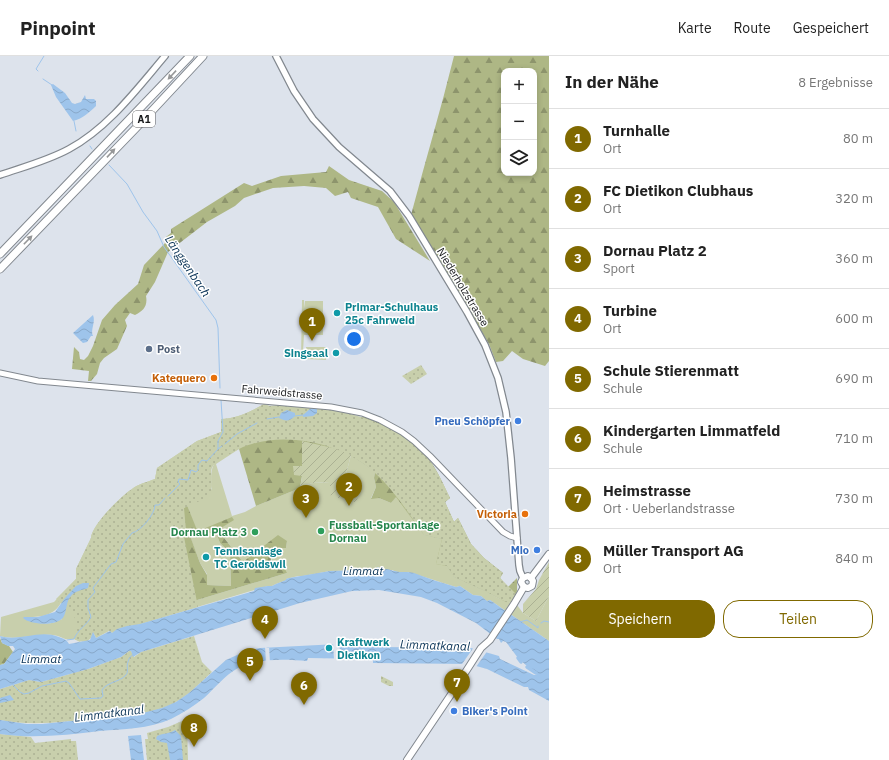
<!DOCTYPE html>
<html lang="de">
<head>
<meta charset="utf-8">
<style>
	body { margin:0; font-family:"IBM Plex Sans",sans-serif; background:#f2f2f2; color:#222 }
	.controls { position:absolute; right:12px; top:12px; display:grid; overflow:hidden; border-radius:8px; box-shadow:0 2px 6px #0003 }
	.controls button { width:36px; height:36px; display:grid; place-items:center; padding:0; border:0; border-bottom:1px solid #e0e0e0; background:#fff; color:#222; font:20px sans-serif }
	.you { position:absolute; left:354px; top:283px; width:14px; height:14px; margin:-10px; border:3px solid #fff; border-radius:50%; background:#1a73e8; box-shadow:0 0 0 6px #1a73e833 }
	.badge { display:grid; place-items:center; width:26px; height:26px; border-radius:50%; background:#806900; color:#fff; font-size:13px; font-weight:700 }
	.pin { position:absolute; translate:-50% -33px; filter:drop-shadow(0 1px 2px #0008) }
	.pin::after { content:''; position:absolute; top:21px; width:14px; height:12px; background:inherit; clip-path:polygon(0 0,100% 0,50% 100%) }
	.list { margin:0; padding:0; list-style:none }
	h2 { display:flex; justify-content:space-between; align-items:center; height:52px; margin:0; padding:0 16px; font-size:17px }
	h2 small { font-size:13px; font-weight:400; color:#767676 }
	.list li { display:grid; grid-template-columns:26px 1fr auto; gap:12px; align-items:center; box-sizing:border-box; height:60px; padding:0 16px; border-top:1px solid #e0e0e0 }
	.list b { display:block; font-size:15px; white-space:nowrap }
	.list p { margin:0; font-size:13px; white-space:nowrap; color:#767676 }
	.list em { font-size:13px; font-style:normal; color:#767676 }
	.actions { display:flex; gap:8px; padding:12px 16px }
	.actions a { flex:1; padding:9px 0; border:1px solid #806900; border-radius:16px; text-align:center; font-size:14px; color:#806900 }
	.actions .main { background:#806900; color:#fff }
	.icon { flex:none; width:22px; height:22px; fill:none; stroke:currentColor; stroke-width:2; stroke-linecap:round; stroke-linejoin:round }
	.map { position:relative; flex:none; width:549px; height:704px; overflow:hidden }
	header { display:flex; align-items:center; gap:24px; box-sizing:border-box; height:56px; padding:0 20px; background:#fff; border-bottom:1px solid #e0e0e0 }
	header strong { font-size:19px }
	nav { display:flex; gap:22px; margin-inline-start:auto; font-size:14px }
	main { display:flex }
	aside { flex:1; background:#fff }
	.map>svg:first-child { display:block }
	.grass { fill:#c8cfac; fill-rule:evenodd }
	.forest { fill:url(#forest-firs); fill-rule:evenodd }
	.park { fill:url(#park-dots) }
	.garden { fill:url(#garden-furrows) }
	.water { fill:url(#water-waves) }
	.pier { fill:#dde3ec }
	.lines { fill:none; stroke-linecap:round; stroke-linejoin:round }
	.stream { stroke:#9ec4eb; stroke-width:1 }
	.canal { stroke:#9ec4eb; stroke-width:3.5 }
	.tertiary-casing { stroke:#82888f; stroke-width:7 }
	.secondary-casing { stroke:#82888f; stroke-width:8 }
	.primary-casing { stroke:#82888f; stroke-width:8 }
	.motorway-casing { stroke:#82888f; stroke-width:9 }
	.tertiary { stroke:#fff; stroke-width:5 }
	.secondary { stroke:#fff; stroke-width:5.5 }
	.primary { stroke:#fff; stroke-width:6 }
	.motorway { stroke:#fff; stroke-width:7 }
	.oneway { fill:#969798 }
	.culture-dot { fill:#0f9aa8; stroke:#fff; stroke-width:1.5 }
	.service-dot { fill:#5c6f8a; stroke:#fff; stroke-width:1.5 }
	.food-dot { fill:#e8710a; stroke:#fff; stroke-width:1.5 }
	.shop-dot { fill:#3f7fe0; stroke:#fff; stroke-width:1.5 }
	.leisure-dot { fill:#2e9e5b; stroke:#fff; stroke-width:1.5 }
	.labels { text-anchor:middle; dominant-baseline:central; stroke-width:3; stroke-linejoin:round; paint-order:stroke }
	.shield { fill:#fff; stroke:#5c5d5f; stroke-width:1 }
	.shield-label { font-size:10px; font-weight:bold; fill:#16181a }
	.street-label { font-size:11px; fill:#16181a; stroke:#fff }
	.culture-label { font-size:11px; font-weight:bold; fill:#0d838f; stroke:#fff; text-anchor:start }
	.service-label { font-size:11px; font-weight:bold; fill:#4e5e75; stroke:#fff; text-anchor:start }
	.food-label { font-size:11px; font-weight:bold; fill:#c56008; stroke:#fff; text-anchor:end }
	.shop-label { font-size:11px; font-weight:bold; fill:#366cbe; stroke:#fff; text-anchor:end }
	.leisure-label { font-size:11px; font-weight:bold; fill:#27864d; stroke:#fff; text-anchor:start }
	.water-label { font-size:12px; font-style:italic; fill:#063054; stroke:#fff }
</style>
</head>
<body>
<header>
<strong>Pinpoint</strong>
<nav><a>Karte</a><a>Route</a><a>Gespeichert</a></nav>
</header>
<main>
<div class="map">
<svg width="549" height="704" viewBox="0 0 549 704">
	<defs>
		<pattern id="forest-firs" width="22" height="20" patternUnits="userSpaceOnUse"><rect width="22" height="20" fill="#aeb785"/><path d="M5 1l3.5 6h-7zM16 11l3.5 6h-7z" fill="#8d946c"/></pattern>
		<pattern id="park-dots" width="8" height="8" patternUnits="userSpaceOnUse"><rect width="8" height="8" fill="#c8cfac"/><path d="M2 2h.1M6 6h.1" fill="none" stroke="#abb193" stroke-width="1.8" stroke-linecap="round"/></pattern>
		<pattern id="garden-furrows" width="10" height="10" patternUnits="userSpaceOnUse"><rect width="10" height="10" fill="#c8cfac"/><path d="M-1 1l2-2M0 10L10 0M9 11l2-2" fill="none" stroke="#abb193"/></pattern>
		<pattern id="water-waves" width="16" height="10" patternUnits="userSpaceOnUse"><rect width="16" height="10" fill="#9ec4eb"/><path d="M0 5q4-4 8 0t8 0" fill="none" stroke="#87a8c9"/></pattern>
	</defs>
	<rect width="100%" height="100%" fill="#dde3ec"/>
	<g class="grass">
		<path d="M 302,244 L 304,244 L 304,252 L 305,245 L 323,245 L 323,279 L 304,279 L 303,295 L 305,295 L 305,303 L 301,303 Z"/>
		<path d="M 306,291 L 326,291 L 326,304 L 306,303 Z"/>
		<path d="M 264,348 L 270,350 L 282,349 L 239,393 L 216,408 L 232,460 L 245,456 L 256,450 L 312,427 L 330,426 L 338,442 L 351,442 L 357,446 L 346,418 L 351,399 L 375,416 L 374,422 L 376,431 L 371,442 L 379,442 L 391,447 L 396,440 L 424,479 L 442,483 L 447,510 L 454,521 L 485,535 L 500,543 L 512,547 L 517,549 L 523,557 L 536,565 L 549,540 L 549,585 L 490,544 L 487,545 L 481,540 L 473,539 L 460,530 L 456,531 C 443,527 431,523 418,519 C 415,519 414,517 412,517 C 407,515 402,517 396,516 C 391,515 396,514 391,514 C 383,513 383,516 376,512 L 373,514 L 330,515 L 303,520 L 298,520 L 286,523 L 287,524 L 276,528 L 272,530 L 268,530 L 140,568 L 111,570 L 287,517 C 274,512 271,509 271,495 L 275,492 L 286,492 L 287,485 L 243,506 L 221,478 L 221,472 L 231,461 L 216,477 L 220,487 L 230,497 L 231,530 L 207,529 L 207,518 L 200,507 L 189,478 L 186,474 L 196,474 L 187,449 L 212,433 C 211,424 210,416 214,408 L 80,586 L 74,583 C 64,585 62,580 53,579 C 36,577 16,585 0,580 L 1,561 L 54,546 L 76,523 L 76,513 L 91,482 C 91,470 121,440 132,433 C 138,428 147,426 155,423 L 157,412 L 197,385 L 221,376 L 221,363 C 237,362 250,356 264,348 ZM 62,545 L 62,563 C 48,571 37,567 24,561 C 40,561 54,561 62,545 Z"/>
	</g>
	<g class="forest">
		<path d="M 454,0 L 549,0 L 549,305 L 545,310 L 523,303 L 512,295 L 503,305 L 496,306 L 489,288 L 460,238 L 411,159 C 425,106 441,53 454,0 ZM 504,15 L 534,15 L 534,117 L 504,117 Z"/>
		<path d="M 329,110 L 349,124 L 382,135 L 394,146 L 430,205 L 396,183 L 378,151 L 351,142 L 348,136 L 335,140 L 326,132 L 304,130 L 273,132 L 244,142 L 235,150 L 207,166 L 168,196 L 155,226 L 146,240 C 148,250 143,255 135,259 L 130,257 L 125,264 L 127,270 L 117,293 L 104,302 L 100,307 L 97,318 L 91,325 L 88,325 L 89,315 L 72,313 L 74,291 L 79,296 L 80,303 L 84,304 L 88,300 L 93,290 L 102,264 L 115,249 L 138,228 L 144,209 L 166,186 L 166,181 L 171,177 L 171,173 L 244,127 L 252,130 L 281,120 L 326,116 Z"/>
		<path d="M 364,361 C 388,370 415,384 431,406 C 438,416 444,430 450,442 L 445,446 L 454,466 L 458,462 L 471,488 L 484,502 L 503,517 L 500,522 L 508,531 L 517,522 L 517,535 L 514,543 L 506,546 L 485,535 L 454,521 L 447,510 L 436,508 L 442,483 L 424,479 L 396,441 L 391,447 L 379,442 L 371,443 L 376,431 L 374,422 L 375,416 L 351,399 L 302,410 L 293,410 L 302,420 L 300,432 L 256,450 L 239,393 L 235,388 Z"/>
		<path d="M 187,449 L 197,474 L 186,474 L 189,477 L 200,507 L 207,519 L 207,529 L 231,530 L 230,497 L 220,487 L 216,477 L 210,477 L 203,473 L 232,461 L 234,464 L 221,472 L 221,478 L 243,506 L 278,479 L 287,485 L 286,492 L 275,492 L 271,496 L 271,506 L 277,513 L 284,511 L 287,517 L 111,570 L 95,536 Z"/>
		<path d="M 0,582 L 2,587 L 9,590 L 13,596 L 4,608 L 0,609 Z"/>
	</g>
	<g class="park">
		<path d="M 421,309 L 427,318 L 411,328 L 402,320 Z"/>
		<path d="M 264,348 C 266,348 267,350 269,350 C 273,350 279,349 284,349 C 337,351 393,362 429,404 C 438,415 444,430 450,442 L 445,446 L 454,466 L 458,462 L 471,488 L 484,502 L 503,517 L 500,522 L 516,538 L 512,547 L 506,546 L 485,535 L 454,521 L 447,510 L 436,508 L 442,483 L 424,479 C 409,458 394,434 375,417 C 345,389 291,376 252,388 C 240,391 228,399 217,406 C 205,414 216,427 210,437 C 205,444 192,448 184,452 L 186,474 L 184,481 L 198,551 L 137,569 C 127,570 120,572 112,577 L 109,575 L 96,582 L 93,576 C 92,587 82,587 74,583 C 79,572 76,558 67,551 C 63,548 60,547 56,543 L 76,523 L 76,513 L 91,482 C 91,470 121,440 132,433 C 138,428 147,426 155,423 L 157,412 L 197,385 L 221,376 L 221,363 C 237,362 250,356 264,348 Z"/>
		<path d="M 194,580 L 202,606 L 212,616 C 198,629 186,642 168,650 C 148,659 125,659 103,662 C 68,665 34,671 0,664 L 0,633 L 29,624 L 41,626 L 88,613 L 121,601 L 129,595 L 131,595 L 134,601 L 141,596 Z"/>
		<path d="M 381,620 L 393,626 L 393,630 L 389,630 L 381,626 Z"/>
		<path d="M 182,665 L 187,665 L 188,704 L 147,704 L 145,683 L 148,683 L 147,677 L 168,671 Z"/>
		<path d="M 0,678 L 31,681 L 35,687 L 71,683 L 71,685 L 76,685 L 78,704 L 0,704 Z"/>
	</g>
	<g class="garden">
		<path d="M 302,385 L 333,392 L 351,399 L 346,418 L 353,420 L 358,446 L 351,446 L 351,442 L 338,442 L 330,439 L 330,426 L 312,427 L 300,432 L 302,420 L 294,419 L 293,410 L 302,410 Z"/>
		<path d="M 549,506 L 549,540 L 536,565 L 523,557 L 523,548 L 536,533 L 539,524 Z"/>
	</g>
	<g class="water">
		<path d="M 53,28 L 65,37 L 72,47 L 75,48 L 81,46 L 85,39 L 86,43 L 94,43 L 96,45 L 96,50 C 90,56 82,63 73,65 L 56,41 L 51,29 Z"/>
		<path d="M 93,259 C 96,266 90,274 93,280 L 91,280 L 87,286 L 83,287 L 73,277 Z"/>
		<path d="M 311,352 L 317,353 L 317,357 L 313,360 L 303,361 L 303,359 Z"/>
		<path d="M 287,354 L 295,357 L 295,360 C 290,365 286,366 279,362 L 281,357 Z"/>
		<path d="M 378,511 L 382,515 L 386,513 C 389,513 392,515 395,515 C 401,517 408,515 414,517 C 427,522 442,527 456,531 L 460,530 L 473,539 L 481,540 L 487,545 L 490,544 L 549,585 L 549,645 L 529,634 L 528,631 L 524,631 L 487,613 L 469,608 L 373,607 L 373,603 L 366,603 L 308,602 L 307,605 C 287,603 256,602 238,612 C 225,619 215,632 204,642 C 194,650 183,657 171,663 C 149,673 123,673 100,675 C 66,679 34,683 0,678 L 0,664 L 27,668 L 42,668 L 139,658 L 162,652 L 176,646 L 189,637 L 226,604 L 246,595 L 260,592 L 338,588 L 341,591 L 367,591 L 367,589 L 372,589 L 372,591 L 380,591 L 471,592 L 499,600 L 500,603 L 534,619 L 537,619 L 518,602 L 506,586 L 503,585 L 501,587 L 499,583 L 497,583 L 476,567 L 437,547 L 421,541 L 379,534 L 352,535 L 300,547 L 141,596 L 133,601 L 131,595 L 129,595 L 121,601 L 88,613 L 41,626 L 29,624 L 0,633 L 0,609 L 4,608 L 15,593 L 13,590 L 8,590 L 2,587 L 0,580 C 20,586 39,573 59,581 C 64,583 66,583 69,588 L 90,584 L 93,576 L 96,582 L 110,575 L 112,577 L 117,573 L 127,570 L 140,568 L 254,535 L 255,532 L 268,530 L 272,530 L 276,528 L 286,524 L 286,523 L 289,522 L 330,515 L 373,514 Z"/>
		<path d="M 83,527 L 89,527 L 88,532 C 82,534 75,535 71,540 C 66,545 67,554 64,560 C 59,571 30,569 23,562 L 24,561 L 38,561 L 55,556 L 65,542 L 76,530 Z"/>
		<path d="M 10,639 L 14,644 L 0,647 L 0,642 Z"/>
		<path d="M 175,674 L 181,680 L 183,704 L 170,704 L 167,687 L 161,686 L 156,683 L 157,680 C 164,677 169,678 175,674 Z"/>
		<path d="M 141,679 L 144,704 L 131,704 L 128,680 Z"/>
	</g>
	<g class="pier">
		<path d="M 333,587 L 338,587 L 337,590 L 351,603 L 334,603 Z"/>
		<path d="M 265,590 L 267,592 L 269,592 L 269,590 L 270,607 L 269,606 L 266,606 L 266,607 Z"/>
		<path d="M 474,591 L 488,594 L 476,611 L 462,608 Z"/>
	</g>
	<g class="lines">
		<g class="stream">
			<path d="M 38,15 L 36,13 L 44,0"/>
			<path d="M 43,23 L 52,29"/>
			<path d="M 74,65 L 76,75"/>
			<path d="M 90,90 L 92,93"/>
			<path d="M 109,109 L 127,128 L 143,156 L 157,175 L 164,191 L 216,264 L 218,272 L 220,332"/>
			<path d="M 295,360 L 303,359"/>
			<path d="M 267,363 L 279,361"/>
			<path d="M 225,388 L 237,378 L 257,367"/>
			<path d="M 218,393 L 222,390"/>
			<path d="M 168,440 L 180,428 L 178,426 L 179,423 L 188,424 L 191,414 L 196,416 L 198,414 L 198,409 L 202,404 L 207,405 L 218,393 L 218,385 L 223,376 L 221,344"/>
			<path d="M 520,566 L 527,564 L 538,572 L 538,570"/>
			<path d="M 541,567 L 544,565 L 549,566"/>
			<path d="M 67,584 L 74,583 C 78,573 87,569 91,561 L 88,552 L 88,544 L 95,536 L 93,532 L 111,508 L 116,506 L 123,488 L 132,477 C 141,475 155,458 155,449 L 159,449 L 165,442"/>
			<path d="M 12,628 L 20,636 L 24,638 L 29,637 L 42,630 L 66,625 L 69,627 L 80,643 L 101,642 L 103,640 L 102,634 C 107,626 120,626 126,619 C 129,615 126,610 128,606 C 128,603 131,600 133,598"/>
		</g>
		<g class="canal">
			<path d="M 518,602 L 521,606"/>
			<path d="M 527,611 L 536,617"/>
		</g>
		<defs>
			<path id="tertiary" d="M 0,317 L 38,325 L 331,351 L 362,357 L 380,364 L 402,376 L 414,385 L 430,400 L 503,476 L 510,480 L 517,482"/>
			<g id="secondary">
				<path d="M 276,0 L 294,35 L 313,63 L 339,91 L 390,135 L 409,160 L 467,256 L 485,289 L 498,322 L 506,356 L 511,402 L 519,509 L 520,515 L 523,522"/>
				<path d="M 0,119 C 23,111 47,105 69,93 C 108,72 137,33 165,0"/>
			</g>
			<g id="primary">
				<path d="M 531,522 L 549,498"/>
				<path d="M 524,531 L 521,526 L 523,522 L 528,520 L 531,522"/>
				<path d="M 524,531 L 528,532 L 532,530 L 533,525 L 531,522"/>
				<path d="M 407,704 L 452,637 L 481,592 L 490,584 L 514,548 L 524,531"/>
			</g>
			<g id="motorway">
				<path d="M 0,198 L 190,0"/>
				<path d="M 0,213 L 136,72 L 203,0"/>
			</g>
		</defs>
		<use href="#tertiary" class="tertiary-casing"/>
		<use href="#secondary" class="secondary-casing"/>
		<use href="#primary" class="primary-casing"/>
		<use href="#motorway" class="motorway-casing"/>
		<use href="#tertiary" class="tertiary"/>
		<use href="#secondary" class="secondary"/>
		<use href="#primary" class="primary"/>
		<use href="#motorway" class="motorway"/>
	</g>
	<defs><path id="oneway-solid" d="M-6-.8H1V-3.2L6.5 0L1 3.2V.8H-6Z"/></defs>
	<g class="oneway">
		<use href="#oneway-solid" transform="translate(172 19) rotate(133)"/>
		<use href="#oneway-solid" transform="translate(111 97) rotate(-47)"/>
		<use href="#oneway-solid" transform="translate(28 184) rotate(-46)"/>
	</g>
	<g class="culture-dot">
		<circle cx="337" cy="257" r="4"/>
		<circle cx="336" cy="297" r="4"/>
		<circle cx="206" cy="501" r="4"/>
		<circle cx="329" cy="592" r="4"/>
	</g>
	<circle class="service-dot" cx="149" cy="293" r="4"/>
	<g class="food-dot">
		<circle cx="214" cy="322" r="4"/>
		<circle cx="525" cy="458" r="4"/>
	</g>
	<g class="shop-dot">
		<circle cx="518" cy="365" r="4"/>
		<circle cx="537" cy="494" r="4"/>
		<circle cx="454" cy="655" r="4"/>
	</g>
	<g class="leisure-dot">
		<circle cx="321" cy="475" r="4"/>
		<circle cx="255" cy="476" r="4"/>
	</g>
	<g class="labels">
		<rect class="shield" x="133" y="55" width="22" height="16" rx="3"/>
		<g class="shield-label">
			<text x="144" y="63">A1</text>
		</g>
		<g class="street-label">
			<text transform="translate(463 231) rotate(59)">Niederholzstrasse</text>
			<text transform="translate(282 336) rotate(5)">Fahrweidstrasse</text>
		</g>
		<g class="culture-label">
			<text x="345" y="251">Primar-Schulhaus<tspan x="345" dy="13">25c Fahrweid</tspan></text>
			<text x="328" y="297" text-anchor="end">Singsaal</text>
			<text x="214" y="495">Tennisanlage<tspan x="214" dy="13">TC Geroldswil</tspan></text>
			<text x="337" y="586">Kraftwerk<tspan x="337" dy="13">Dietikon</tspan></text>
		</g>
		<g class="service-label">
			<text x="157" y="293">Post</text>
		</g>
		<g class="food-label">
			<text x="206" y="322">Katequero</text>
			<text x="517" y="458">Victoria</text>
		</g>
		<g class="shop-label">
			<text x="510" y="365">Pneu Schöpfer</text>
			<text x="529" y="494">Mio</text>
			<text x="462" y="655" text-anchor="start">Biker's Point</text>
		</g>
		<g class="leisure-label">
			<text x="329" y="469">Fussball-Sportanlage<tspan x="329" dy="13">Dornau</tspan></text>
			<text x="247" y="476" text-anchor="end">Dornau Platz 3</text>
		</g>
		<g class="water-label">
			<text transform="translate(188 210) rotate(56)">Länggenbach</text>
			<text x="363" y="514">Limmat</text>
			<text transform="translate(435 589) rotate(2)">Limmatkanal</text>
			<text x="41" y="602">Limmat</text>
			<text transform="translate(109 657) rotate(-7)">Limmatkanal</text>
		</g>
	</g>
</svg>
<div class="controls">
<button>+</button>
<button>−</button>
<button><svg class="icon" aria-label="layers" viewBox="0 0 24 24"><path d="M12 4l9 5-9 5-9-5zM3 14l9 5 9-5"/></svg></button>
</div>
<div class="you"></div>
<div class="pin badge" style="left:312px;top:285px">1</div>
<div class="pin badge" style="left:349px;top:450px">2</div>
<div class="pin badge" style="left:306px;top:462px">3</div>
<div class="pin badge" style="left:265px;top:583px">4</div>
<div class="pin badge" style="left:250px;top:625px">5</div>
<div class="pin badge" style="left:304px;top:649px">6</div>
<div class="pin badge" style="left:457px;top:646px">7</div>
<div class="pin badge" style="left:194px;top:691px">8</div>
</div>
<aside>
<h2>In der Nähe<small>8 Ergebnisse</small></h2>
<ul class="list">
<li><span class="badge">1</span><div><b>Turnhalle</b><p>Ort</p></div><em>80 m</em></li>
<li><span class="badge">2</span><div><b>FC Dietikon Clubhaus</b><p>Ort</p></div><em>320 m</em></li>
<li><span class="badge">3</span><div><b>Dornau Platz 2</b><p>Sport</p></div><em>360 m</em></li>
<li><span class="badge">4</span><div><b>Turbine</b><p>Ort</p></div><em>600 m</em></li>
<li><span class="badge">5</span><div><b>Schule Stierenmatt</b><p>Schule</p></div><em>690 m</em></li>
<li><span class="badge">6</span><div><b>Kindergarten Limmatfeld</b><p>Schule</p></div><em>710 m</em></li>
<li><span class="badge">7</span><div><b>Heimstrasse</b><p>Ort · Ueberlandstrasse</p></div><em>730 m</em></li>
<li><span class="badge">8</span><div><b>Müller Transport AG</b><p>Ort</p></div><em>840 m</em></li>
</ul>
<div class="actions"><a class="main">Speichern</a><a>Teilen</a></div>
</aside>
</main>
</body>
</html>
